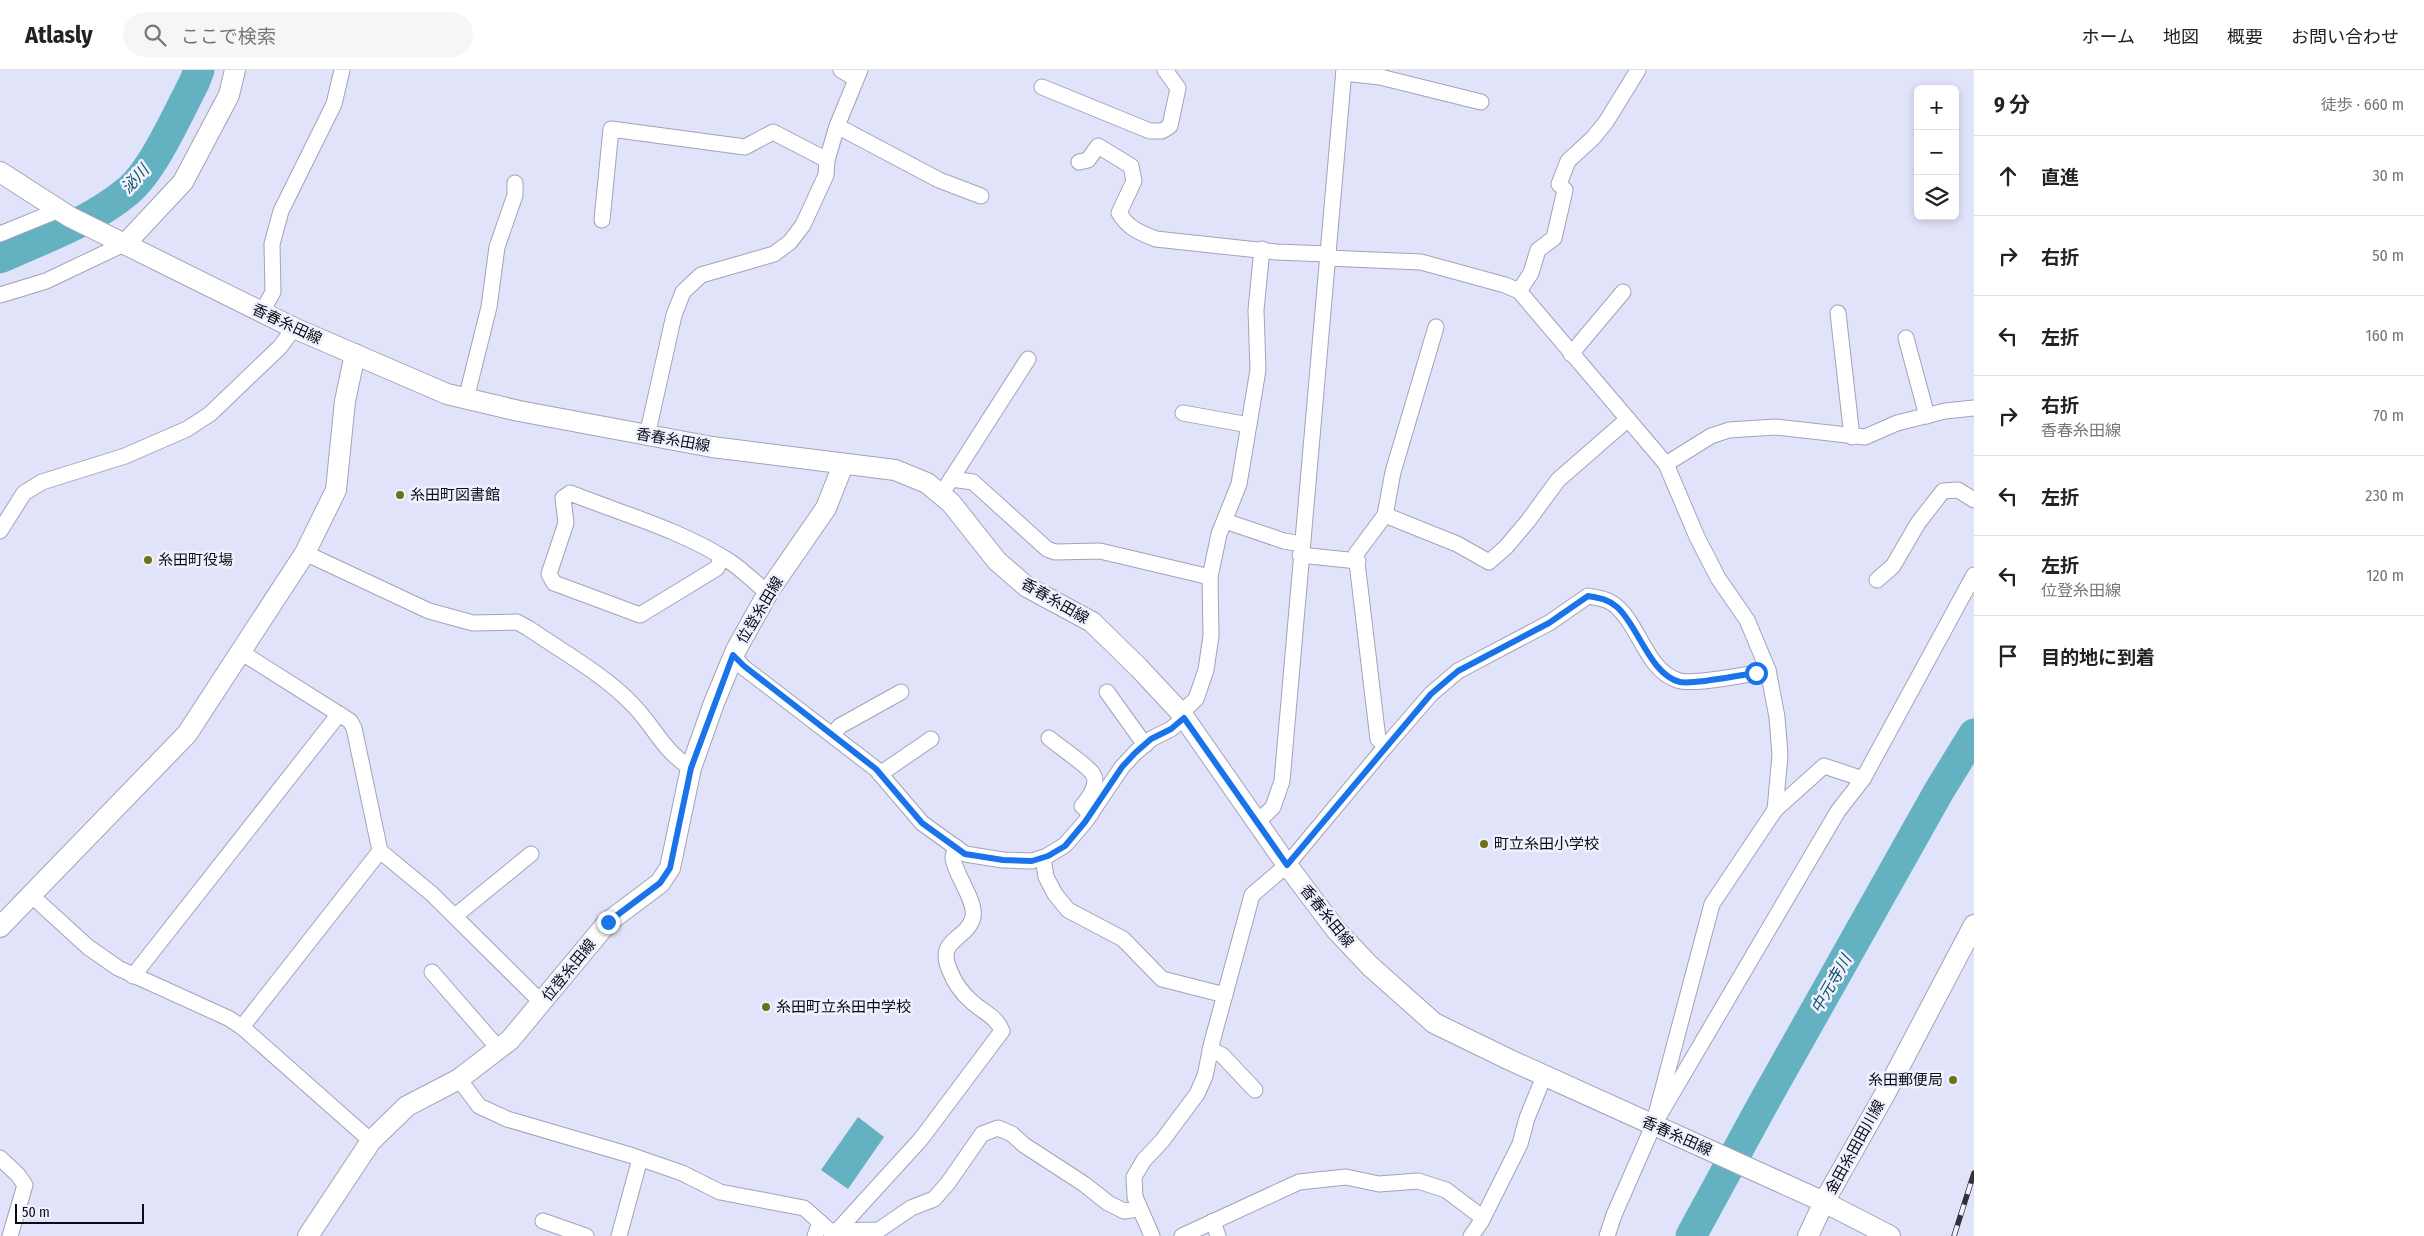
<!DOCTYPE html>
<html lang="ja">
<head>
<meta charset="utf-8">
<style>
	body { margin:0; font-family:"Fira Sans Condensed","Noto Sans JP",sans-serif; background:#f6f6f6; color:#222 }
	.controls { position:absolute; right:15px; top:15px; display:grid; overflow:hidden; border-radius:8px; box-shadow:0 2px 8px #0003 }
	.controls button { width:45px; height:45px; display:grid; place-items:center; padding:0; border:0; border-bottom:1px solid #e0e0e0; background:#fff; color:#222; font:25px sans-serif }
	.scale { position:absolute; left:15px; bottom:12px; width:129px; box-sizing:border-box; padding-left:5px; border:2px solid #0b0b13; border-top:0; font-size:14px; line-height:18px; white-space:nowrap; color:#0b0b13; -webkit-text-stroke:4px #f0f1ff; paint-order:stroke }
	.stop { position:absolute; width:15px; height:15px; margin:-11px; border:4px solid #1a73e8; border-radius:50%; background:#fff }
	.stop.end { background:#1a73e8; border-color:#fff; box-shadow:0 1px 5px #0008 }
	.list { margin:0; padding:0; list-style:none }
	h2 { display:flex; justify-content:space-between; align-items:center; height:65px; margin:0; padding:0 20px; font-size:21px }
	h2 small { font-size:16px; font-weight:400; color:#767676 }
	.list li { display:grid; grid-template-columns:32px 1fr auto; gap:15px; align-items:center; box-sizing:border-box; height:80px; padding:0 20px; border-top:1px solid #e0e0e0 }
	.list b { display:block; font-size:19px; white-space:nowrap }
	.list p { margin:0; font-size:16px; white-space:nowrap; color:#767676 }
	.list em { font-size:16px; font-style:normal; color:#767676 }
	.icon { flex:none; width:28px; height:28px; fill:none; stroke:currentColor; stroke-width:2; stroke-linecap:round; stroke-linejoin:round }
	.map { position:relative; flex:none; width:1974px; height:1166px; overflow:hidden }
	header { display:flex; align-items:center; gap:30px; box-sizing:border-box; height:70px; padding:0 25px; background:#fff; border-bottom:1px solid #e0e0e0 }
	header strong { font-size:24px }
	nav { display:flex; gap:28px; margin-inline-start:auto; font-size:18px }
	.search { width:350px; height:45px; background:#f6f6f6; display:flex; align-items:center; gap:12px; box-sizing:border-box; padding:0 18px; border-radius:28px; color:#767676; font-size:19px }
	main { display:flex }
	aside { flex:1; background:#fff }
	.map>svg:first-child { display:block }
	.water { fill:#64b1c2 }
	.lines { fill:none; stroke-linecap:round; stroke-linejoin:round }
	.river { stroke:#64b1c2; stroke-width:31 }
	.street-casing { stroke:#a2a3b9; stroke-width:17 }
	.secondary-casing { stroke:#a2a3b9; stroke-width:22 }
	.street { stroke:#fff; stroke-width:15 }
	.secondary { stroke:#fff; stroke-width:20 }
	.rail-casing { stroke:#31313c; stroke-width:5.5 }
	.rail { stroke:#f0f1ff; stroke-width:4; stroke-dasharray:11; stroke-linecap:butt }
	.route { stroke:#1a73e8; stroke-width:6 }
	.poi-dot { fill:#6d7116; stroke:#f0f1ff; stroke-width:2 }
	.labels { text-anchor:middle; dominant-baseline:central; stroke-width:5; stroke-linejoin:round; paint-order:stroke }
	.street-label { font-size:15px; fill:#0b0b13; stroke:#f0f1ff }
	.poi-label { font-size:15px; fill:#0b0b13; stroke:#f0f1ff; text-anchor:start }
	.water-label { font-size:16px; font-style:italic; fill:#115461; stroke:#f0f1ff }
</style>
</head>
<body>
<header>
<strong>Atlasly</strong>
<div class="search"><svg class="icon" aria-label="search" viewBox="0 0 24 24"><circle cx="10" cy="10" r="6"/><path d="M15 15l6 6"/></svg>ここで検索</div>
<nav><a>ホーム</a><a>地図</a><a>概要</a><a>お問い合わせ</a></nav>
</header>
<main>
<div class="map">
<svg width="1974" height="1166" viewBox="0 0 1974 1166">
	<rect width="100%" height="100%" fill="#e1e3fa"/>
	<path class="water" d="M 858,1047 L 884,1067 L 848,1119 L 821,1100 Z"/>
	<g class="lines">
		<g class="river">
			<path d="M 0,188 C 44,168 91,152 128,121 C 154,99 178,43 194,13 L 199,0"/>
			<path d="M 1691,1166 L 1764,1032 L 1939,721 L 1974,664"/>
		</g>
		<defs>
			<g id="street">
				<path d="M 841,0 L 856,9"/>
				<path d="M 1344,3 L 1380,7 L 1481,32"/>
				<path d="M 1042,17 L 1150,61 L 1162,61 L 1170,56 L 1178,18 L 1165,0"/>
				<path d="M 837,56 L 939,110 L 981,126"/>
				<path d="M 1079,92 L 1088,90 L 1098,76 L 1131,96 L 1134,111 L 1119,143 C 1128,158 1140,163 1156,169 L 1276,182 L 1328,184"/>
				<path d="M 602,150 L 611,59 L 745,77 L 773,62 L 827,90"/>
				<path d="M 0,164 L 59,140"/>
				<path d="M 1327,188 L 1421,192 L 1505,215 L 1519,221 L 1666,394 L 1697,467 L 1718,508 L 1747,550 L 1768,600 L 1777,647 L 1780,685 L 1775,740"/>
				<path d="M 1519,221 L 1531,203 L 1538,180 L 1554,168 L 1565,120 L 1559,114 L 1568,91 L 1593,68 L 1606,52 L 1638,0"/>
				<path d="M 0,225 L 46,211 L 126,173"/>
				<path d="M 262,242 L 273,222 L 272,174 L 281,141 L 334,34 L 342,0"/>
				<path d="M 1838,243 L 1852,367"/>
				<path d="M 1906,268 L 1927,346"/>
				<path d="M 1571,284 L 1623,222"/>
				<path d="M 466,329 L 489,237 L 497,177 L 515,125 L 515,113"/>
				<path d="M 1183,343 L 1249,355"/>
				<path d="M 647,366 L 674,245 L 683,222 L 701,205 L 774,184 L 790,172 L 803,155 L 826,105 L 827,90 L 837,56 L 860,0"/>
				<path d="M 1666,394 L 1711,366 L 1729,360 L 1776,357 L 1865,367 L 1897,353 L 1945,341 L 1974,338"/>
				<path d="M 951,409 L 973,412 L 1047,479 L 1055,482 L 1100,481 L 1210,507"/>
				<path d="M 946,417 L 1028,289"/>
				<path d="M 1385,445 L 1457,474 L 1489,492 L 1506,477 L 1528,451 L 1558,410 L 1628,349"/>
				<path d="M 1225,451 L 1284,471 L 1301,474"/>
				<path d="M 0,461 L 24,423 L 42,412 L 125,386 L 187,359 L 210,344 L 280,277 L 294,258"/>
				<path d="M 305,483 L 429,541 L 473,553 L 517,552 L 528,558 C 563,582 605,605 634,636 C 655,658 664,682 691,698"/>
				<path d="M 1300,485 L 1358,491"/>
				<path d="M 722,487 L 717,498 L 640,545 L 554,513 L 549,504 L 566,453 L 563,428 L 570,423 C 623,444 681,460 729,491 C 743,500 755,513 768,523"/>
				<path d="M 1877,510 L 1893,496 L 1918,453 L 1943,421 L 1958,420 L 1974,430"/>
				<path d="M 239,581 L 350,651 L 354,658 L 380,781 L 432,824 L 542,933"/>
				<path d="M 733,585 L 743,597 L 876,699 L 922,753 L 965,784 L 1003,790 L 1032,791 L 1047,786 L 1065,775 L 1085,752 L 1122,697 L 1135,683 L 1151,669 L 1171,659 L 1184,648"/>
				<path d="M 1107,622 L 1145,675"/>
				<path d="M 1181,643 L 1196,629 L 1206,600 L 1211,566 L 1210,507 L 1219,464 L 1239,414 L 1258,300 L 1256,240 L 1262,179"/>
				<path d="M 832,665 L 840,656 L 901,622"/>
				<path d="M 1049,668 C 1058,676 1087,695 1093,704 C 1099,714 1089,728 1082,736 L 1091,744"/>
				<path d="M 1386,676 L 1431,624 L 1458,601 L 1549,553 L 1588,526 C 1599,528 1609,529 1617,537 C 1640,557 1646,599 1677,610 C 1690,616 1752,604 1768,600"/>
				<path d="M 880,704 L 931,669"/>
				<path d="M 1258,752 L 1273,737 L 1282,711 L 1344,0"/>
				<path d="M 1043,788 L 1046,807 L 1055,824 L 1068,840 L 1123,869 L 1162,909 L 1225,925"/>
				<path d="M 31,825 L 88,877 L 118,898 L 228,948 L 242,957 L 371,1071"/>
				<path d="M 455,846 L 531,784"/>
				<path d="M 432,902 L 499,979"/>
				<path d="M 133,906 L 339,644"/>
				<path d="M 242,957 L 380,781"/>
				<path d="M 1210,979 L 1222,985 L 1255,1020"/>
				<path d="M 459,1009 L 479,1036 L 507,1049 L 630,1085 L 682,1103 L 720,1122 L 804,1138 L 830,1161 L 879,1160 L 911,1138 L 934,1129 L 948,1113 L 982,1064 L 998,1058 L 1012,1064 L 1024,1075 L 1084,1114 L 1108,1133 L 1124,1141 L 1139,1139"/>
				<path d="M 1653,1056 L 1712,834 L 1775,740 L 1824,696 L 1863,709 L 1974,505"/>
				<path d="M 0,1088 L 18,1105 L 25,1115 L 10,1166"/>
				<path d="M 543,1151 L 586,1166"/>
				<path d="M 1213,1151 L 1218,1166"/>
				<path d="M 838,1160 L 921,1069 L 1002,961 C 997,947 983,942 972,932 C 963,924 954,912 950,901 C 935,868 967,871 973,847 C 976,830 955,805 953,788 C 953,785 955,780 956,777"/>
				<path d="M 619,1166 L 640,1089"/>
				<path d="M 815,1166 L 820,1152"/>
				<path d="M 1152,1166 L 1135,1127 L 1134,1107 L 1144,1090 L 1162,1071 L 1197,1024 L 1205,1006 L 1212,972 L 1252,825 L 1287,795 L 1386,676 L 1378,669 L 1356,484 L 1385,445 L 1393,402 L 1436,257"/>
				<path d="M 1182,1166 L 1299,1112 L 1346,1107 L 1379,1114 L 1418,1111 L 1446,1120 L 1483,1148"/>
				<path d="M 1471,1166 L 1481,1152 L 1520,1074 L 1527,1048 L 1545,1004"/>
				<path d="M 1607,1166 L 1614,1145 L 1653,1056 L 1838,741 L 1863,709"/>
			</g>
			<g id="secondary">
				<path d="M 0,102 L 70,147 L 294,258 L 447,324 L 519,341 L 712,377 L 895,400 L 927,413 L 951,433 L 997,491 L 1027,517 L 1092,552 L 1139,598 L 1181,643 L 1287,795 L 1336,860 L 1370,896 L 1434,953 L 1510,990 L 1824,1132 L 1890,1166"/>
				<path d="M 126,173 L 183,112 L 229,25 L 235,0"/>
				<path d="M 0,857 L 187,664 L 305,483 L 336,420 L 345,331 L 355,284"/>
				<path d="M 308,1166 L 371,1071 L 407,1036 L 459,1009 L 510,970 L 608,852 L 660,813 L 670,798 L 691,698 L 714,633 L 736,580 L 770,519 L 826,438 L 843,395"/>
				<path d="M 1808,1166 L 1824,1132 L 1886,1022 L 1974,855"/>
			</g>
		</defs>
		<use href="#street" class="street-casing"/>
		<use href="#secondary" class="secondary-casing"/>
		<use href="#street" class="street"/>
		<use href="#secondary" class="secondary"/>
		<defs>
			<path id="rail" d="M 1954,1166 L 1974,1103"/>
		</defs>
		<use href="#rail" class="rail-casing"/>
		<use href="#rail" class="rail"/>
	</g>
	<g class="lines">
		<path class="route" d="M 608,852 L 660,813 L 670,798 L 691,698 L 733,585 L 744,596 L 876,699 L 922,753 L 965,784 L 1003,790 L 1032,791 L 1048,786 L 1065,776 L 1085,752 L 1122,697 L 1135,683 L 1151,669 L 1171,659 L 1184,648 L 1287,795 L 1431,624 L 1458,601 L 1549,553 L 1588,526 C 1599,528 1608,529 1617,537 C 1638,555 1650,605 1680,612 C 1695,615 1738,605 1756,603"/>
	</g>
	<g class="poi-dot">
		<circle cx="400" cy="425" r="5"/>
		<circle cx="148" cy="490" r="5"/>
		<circle cx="1484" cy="774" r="5"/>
		<circle cx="766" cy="937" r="5"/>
		<circle cx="1953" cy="1010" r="5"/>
	</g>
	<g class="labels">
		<g class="street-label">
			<text transform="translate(287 254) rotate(25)">香春糸田線</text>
			<text transform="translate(673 370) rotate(10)">香春糸田線</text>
			<text transform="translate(1055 531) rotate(30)">香春糸田線</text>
			<text transform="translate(760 540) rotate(-59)">位登糸田線</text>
			<text transform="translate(1327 846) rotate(51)">香春糸田線</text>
			<text transform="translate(569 900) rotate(-51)">位登糸田線</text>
			<text transform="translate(1677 1066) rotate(24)">香春糸田線</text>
			<text transform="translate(1855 1077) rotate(-61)">金田糸田田川線</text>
		</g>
		<g class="poi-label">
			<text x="410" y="425">糸田町図書館</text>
			<text x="158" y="490">糸田町役場</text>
			<text x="1494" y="774">町立糸田小学校</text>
			<text x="776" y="937">糸田町立糸田中学校</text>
			<text x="1943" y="1010" text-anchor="end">糸田郵便局</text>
		</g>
		<g class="water-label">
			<text transform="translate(135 109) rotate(-48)">泌川</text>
			<text transform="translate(1831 914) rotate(-60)">中元寺川</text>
		</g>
	</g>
</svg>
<div class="controls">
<button>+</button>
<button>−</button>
<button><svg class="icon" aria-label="layers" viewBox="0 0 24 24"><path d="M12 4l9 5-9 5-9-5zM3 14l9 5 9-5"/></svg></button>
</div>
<div class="scale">50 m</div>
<div class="stop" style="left:1756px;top:603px"></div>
<div class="stop end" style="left:608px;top:852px"></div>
</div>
<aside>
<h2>9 分<small>徒歩 · 660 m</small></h2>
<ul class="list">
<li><svg class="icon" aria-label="ahead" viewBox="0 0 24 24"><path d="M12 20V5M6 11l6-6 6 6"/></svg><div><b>直進</b></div><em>30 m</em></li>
<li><svg class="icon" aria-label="right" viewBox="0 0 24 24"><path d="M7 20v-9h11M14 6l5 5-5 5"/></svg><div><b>右折</b></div><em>50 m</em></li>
<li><svg class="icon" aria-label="left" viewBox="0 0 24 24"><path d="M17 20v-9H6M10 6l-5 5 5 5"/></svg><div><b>左折</b></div><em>160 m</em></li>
<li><svg class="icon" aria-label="right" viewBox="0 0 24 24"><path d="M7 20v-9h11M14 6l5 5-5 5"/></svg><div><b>右折</b><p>香春糸田線</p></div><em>70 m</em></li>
<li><svg class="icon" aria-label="left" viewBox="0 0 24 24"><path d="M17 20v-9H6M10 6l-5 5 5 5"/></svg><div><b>左折</b></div><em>230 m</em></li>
<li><svg class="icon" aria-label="left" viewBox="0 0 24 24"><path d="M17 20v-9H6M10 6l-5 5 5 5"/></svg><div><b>左折</b><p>位登糸田線</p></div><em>120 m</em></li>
<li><svg class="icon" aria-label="arrive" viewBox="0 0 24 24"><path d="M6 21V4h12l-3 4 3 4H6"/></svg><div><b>目的地に到着</b></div></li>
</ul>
</aside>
</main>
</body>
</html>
